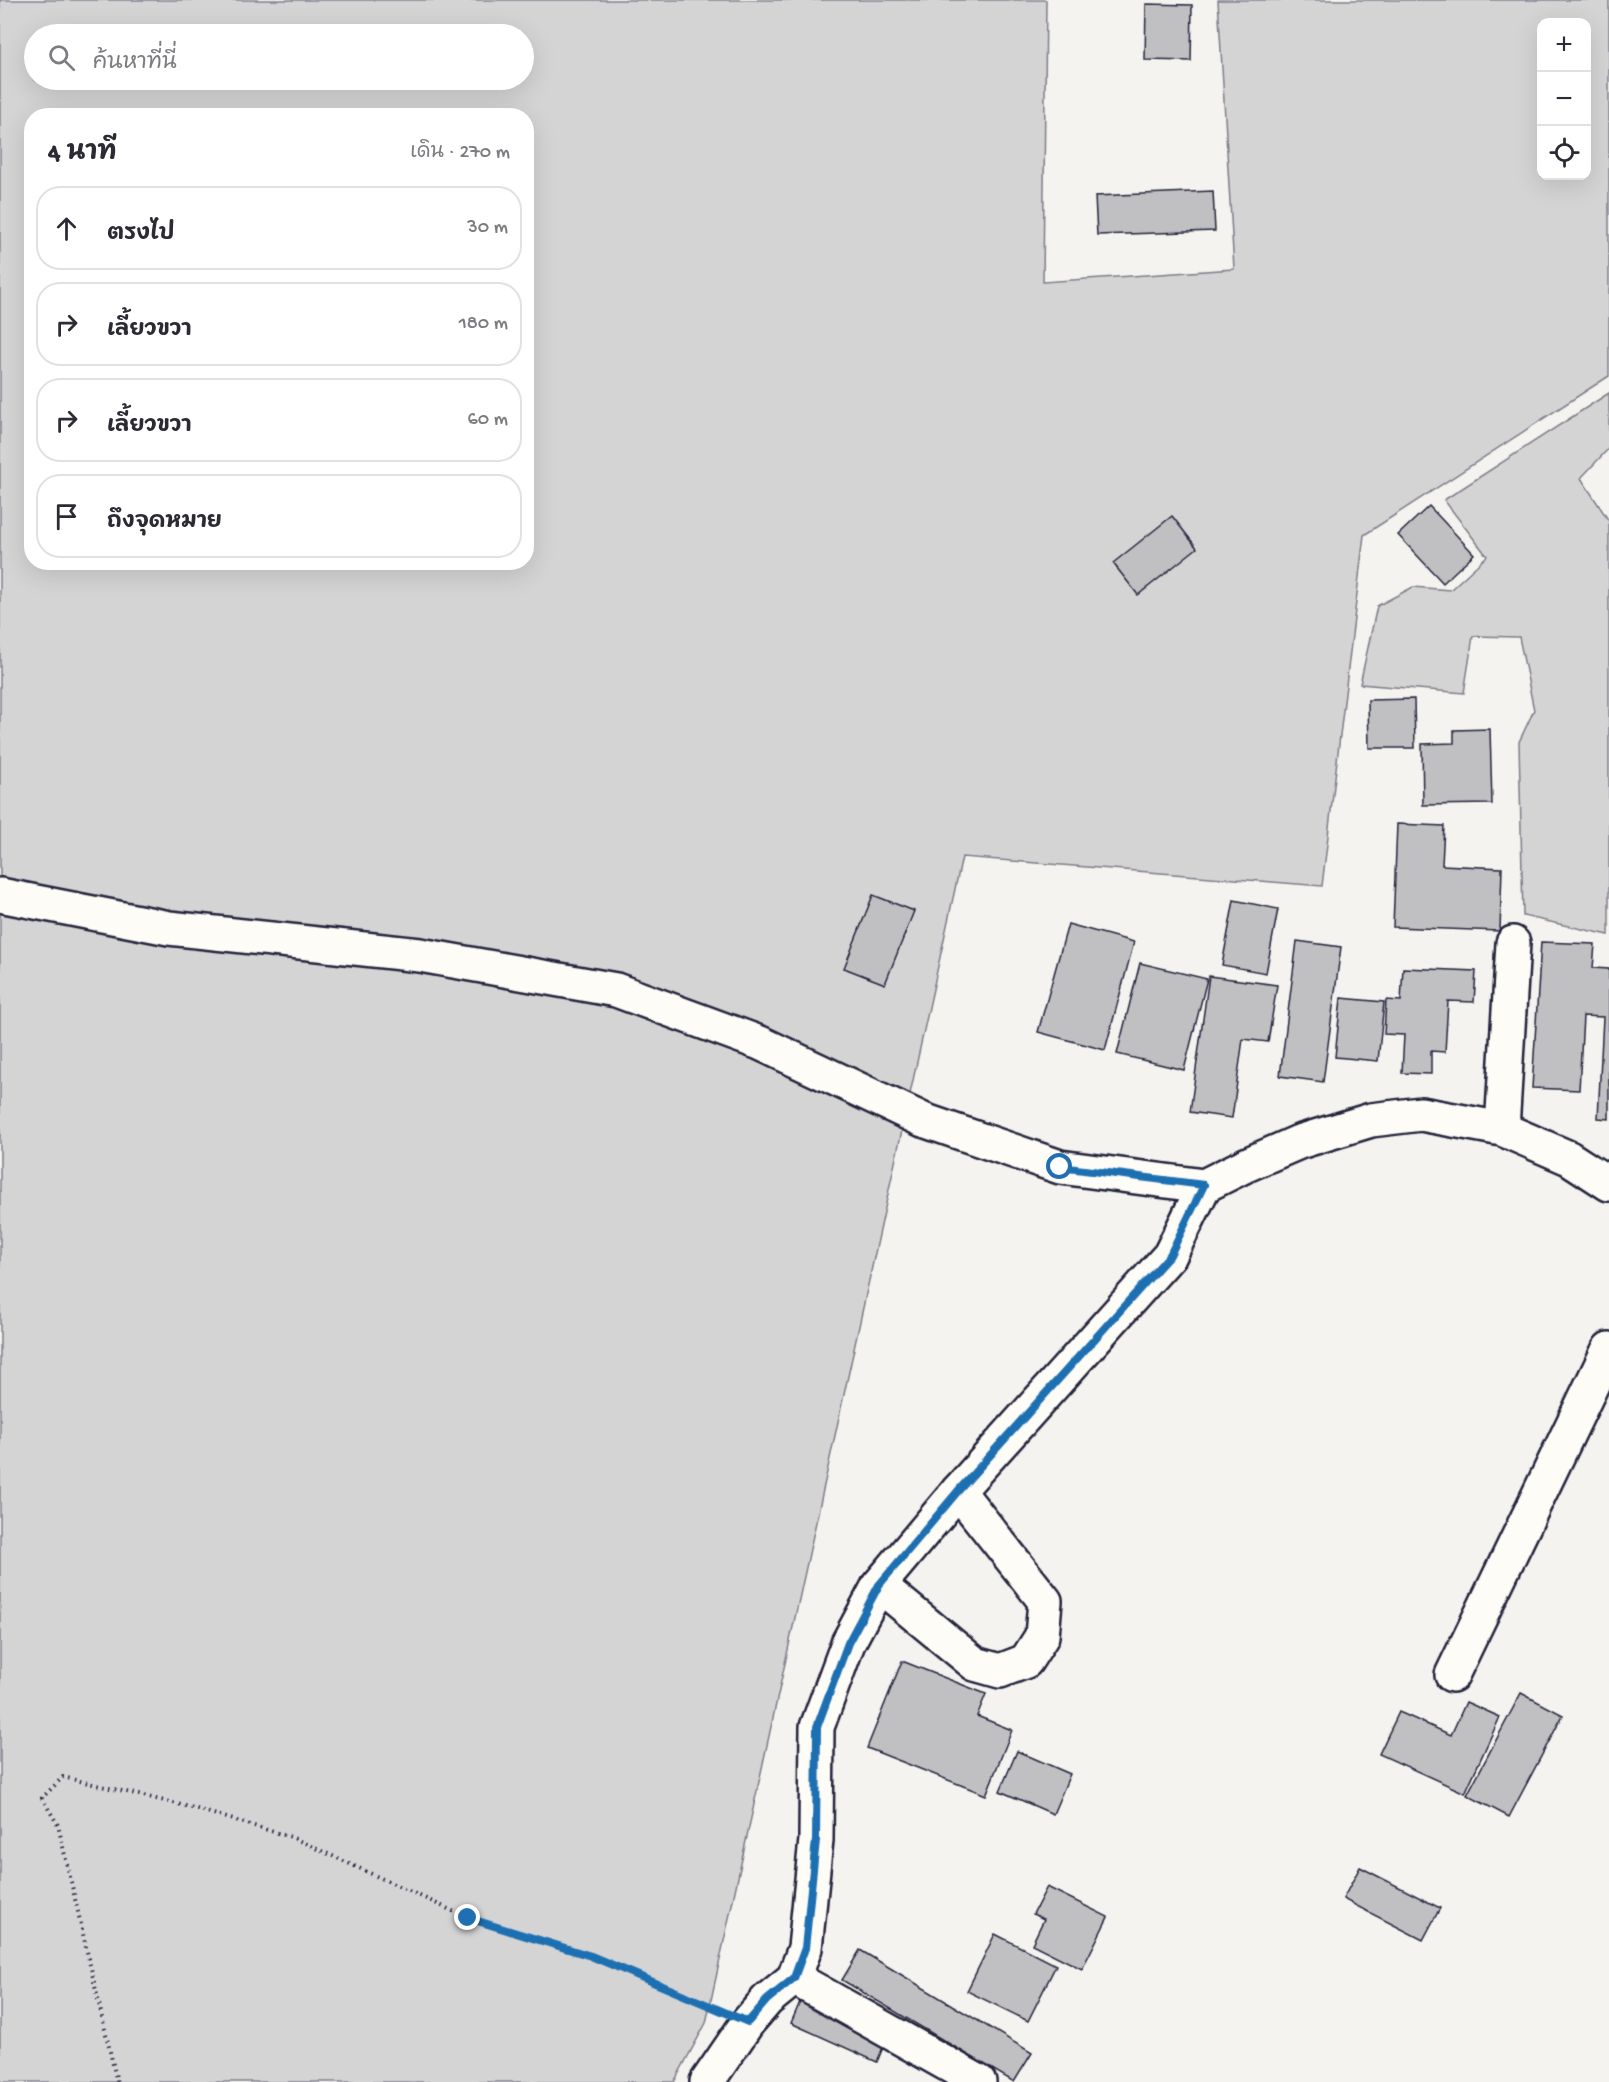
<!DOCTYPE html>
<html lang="th">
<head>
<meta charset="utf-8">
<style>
	body { margin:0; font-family:"Gochi Hand","Playpen Sans Thai",sans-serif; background:#f7f7f7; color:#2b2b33 }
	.controls { position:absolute; right:18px; top:18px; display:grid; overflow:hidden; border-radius:12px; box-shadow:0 6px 24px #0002 }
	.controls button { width:54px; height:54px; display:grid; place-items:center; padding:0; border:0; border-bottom:2px solid #e1e1e2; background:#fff; color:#2b2b33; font:30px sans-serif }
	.stop { position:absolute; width:18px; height:18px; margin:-14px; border:4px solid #1f6fb2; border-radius:50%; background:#fff }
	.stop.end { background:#1f6fb2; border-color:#fff; box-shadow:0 2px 6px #0008 }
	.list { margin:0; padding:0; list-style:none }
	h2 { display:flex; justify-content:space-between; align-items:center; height:78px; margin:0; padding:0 24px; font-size:26px }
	h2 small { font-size:20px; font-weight:400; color:#7c7c81 }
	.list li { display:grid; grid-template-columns:39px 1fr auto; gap:18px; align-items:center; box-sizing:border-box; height:84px; margin:0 12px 12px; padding:0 12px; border:2px solid #e1e1e2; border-radius:24px }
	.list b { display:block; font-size:22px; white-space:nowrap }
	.list em { font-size:20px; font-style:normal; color:#7c7c81 }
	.icon { flex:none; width:33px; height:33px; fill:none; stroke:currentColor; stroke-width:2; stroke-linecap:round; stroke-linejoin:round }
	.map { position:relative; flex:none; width:1609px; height:2082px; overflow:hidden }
	.search { position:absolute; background:#fff; box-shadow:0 6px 24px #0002; left:24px; top:24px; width:510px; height:66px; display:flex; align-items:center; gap:15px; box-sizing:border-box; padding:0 21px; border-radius:33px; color:#7c7c81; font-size:22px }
	.panel { position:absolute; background:#fff; box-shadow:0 6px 24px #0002; left:24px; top:108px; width:510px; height:462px; border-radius:24px }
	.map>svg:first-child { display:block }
	.green { fill:#d5d4d5; stroke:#7c7b88; stroke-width:1.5; fill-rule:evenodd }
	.building { fill:#c0bfc2; stroke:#22223b; stroke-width:1.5 }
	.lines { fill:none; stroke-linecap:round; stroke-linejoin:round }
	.street-casing { stroke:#22223b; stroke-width:38 }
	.path { stroke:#22223b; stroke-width:4; stroke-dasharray:1.5 4.5; stroke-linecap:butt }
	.street { stroke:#fdfcf7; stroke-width:33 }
	.route { stroke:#1f6fb2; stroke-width:8 }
</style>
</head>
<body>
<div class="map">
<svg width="1609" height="2082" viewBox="0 0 1609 2082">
	<rect width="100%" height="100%" fill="#f4f3ef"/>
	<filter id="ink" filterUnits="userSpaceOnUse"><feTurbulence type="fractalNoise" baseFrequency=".0167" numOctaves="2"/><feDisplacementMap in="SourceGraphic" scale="12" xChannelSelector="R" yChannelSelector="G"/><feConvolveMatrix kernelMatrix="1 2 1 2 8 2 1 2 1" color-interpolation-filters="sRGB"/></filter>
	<g filter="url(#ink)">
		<g class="green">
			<path d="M 0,0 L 1046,0 L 1043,282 L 1234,269 L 1218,0 L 1609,0 L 1609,376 L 1364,535 L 1322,886 L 962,857 L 706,2023 L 674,2082 L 0,2082 ZM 1542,22 L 1586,22 L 1586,176 L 1542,176 ZM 34,34 L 524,34 L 524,80 L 34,80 ZM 32,116 L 526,116 L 526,562 L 32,562 Z"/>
			<path d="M 1609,393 L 1609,448 L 1581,478 L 1609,521 L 1609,935 L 1523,916 L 1519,742 L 1534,710 L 1519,637 L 1473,636 L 1464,693 L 1360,684 L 1377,606 L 1413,587 L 1450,590 L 1487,556 L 1444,500 Z"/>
		</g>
		<g class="building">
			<path d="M 1146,4 L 1192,5 L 1191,61 L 1145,60 Z"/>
			<path d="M 1213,191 L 1215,231 L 1097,235 L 1095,196 Z"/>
			<path d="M 1429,506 L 1474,554 L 1443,583 L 1398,535 Z"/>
			<path d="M 1172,516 L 1197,548 L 1138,595 L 1113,563 Z"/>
			<path d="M 1414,699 L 1415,748 L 1369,748 L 1368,700 Z"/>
			<path d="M 1490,729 L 1492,804 L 1423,805 L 1422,744 L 1454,743 L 1454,730 Z"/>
			<path d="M 1397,824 L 1444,826 L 1442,865 L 1502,868 L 1500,931 L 1393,927 Z"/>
			<path d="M 873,895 L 914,911 L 885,984 L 844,968 Z"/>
			<path d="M 1234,900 L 1278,909 L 1266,973 L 1222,965 Z"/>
			<path d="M 1068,924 L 1134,942 L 1105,1050 L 1038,1032 Z"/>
			<path d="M 1297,941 L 1341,947 L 1323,1082 L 1280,1076 Z"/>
			<path d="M 1541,942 L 1595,944 L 1593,968 L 1609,969 L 1609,1119 L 1598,1118 L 1603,1017 L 1583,1016 L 1579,1090 L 1532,1088 Z"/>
			<path d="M 1140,963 L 1207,979 L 1184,1070 L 1117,1054 Z"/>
			<path d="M 1403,968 L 1476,971 L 1474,1002 L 1448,1001 L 1445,1052 L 1431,1051 L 1431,1074 L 1402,1073 L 1404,1035 L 1384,1034 L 1386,1000 L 1401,1001 Z"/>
			<path d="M 1209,976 L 1277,985 L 1268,1042 L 1243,1039 L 1232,1118 L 1190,1112 Z"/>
			<path d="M 1341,998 L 1384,1002 L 1378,1061 L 1335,1057 Z"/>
			<path d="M 902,1661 L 986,1694 L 977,1716 L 1012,1730 L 986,1795 L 867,1748 Z"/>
			<path d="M 1521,1693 L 1563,1715 L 1509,1817 L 1467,1795 Z"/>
			<path d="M 1466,1702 L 1500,1717 L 1465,1793 L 1379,1754 L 1399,1712 L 1451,1735 Z"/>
			<path d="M 1017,1751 L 1070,1774 L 1053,1814 L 1000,1791 Z"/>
			<path d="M 1360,1867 L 1440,1908 L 1423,1940 L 1343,1899 Z"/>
			<path d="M 1047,1887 L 1108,1917 L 1082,1969 L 1032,1944 L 1044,1919 L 1033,1914 Z"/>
			<path d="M 995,1934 L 1056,1965 L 1028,2021 L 967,1991 Z"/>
			<path d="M 860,1950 L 1032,2053 L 1014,2082 L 842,1980 Z"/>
			<path d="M 800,2002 L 886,2040 L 877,2062 L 791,2023 Z"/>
		</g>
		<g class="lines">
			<defs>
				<g id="street">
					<path d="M 0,895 L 169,928 L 420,955 L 616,990 L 760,1043 L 923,1120 L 1060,1167 L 1204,1186 L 1246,1165 L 1299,1142 L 1371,1120 L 1421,1114 L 1502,1129 L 1569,1158 L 1609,1184"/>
					<path d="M 1502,1129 L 1513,943"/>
					<path d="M 879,1585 L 975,1664 L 1000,1671 L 1026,1661 L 1042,1636 L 1045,1601 L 958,1491"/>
					<path d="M 1452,1675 L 1609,1349"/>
					<path d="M 794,1978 L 979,2082"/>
					<path d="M 707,2082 L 748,2022 L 767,2000 L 794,1978 L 805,1948 L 816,1840 L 817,1727 L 848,1643 L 879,1585 L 958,1491 L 1170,1255 L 1204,1186"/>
				</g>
			</defs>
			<use href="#street" class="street-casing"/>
			<path class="path" d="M 117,2082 L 58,1825 L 42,1798 L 63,1777 L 190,1807 L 291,1837 L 468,1918 L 591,1956 L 717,2009"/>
			<use href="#street" class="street"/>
		</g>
	</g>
	<g class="lines" filter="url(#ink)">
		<path class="route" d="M 468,1918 L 591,1956 L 748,2022 L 767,2000 L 794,1978 L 805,1948 L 816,1840 L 817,1727 L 848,1643 L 879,1585 L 958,1491 L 1170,1255 L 1204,1185 L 1060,1167"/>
	</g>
</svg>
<div class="controls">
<button>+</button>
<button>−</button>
<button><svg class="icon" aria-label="locate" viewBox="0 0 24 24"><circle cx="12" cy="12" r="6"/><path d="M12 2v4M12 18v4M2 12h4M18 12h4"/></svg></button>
</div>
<div class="stop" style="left:1060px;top:1167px"></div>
<div class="stop end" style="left:468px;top:1918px"></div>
<div class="search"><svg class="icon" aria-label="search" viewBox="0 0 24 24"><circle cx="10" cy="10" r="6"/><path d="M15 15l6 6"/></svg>ค้นหาที่นี่</div>
<section class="panel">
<h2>4 นาที<small>เดิน · 270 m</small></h2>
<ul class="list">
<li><svg class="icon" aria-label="ahead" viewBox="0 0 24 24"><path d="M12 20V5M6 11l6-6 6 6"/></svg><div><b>ตรงไป</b></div><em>30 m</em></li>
<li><svg class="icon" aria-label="right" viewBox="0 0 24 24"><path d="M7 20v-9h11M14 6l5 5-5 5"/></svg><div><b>เลี้ยวขวา</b></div><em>180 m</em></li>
<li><svg class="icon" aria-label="right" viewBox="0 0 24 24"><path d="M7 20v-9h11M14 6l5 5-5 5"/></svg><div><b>เลี้ยวขวา</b></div><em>60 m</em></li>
<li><svg class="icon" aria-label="arrive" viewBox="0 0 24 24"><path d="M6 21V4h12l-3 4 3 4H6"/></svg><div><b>ถึงจุดหมาย</b></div></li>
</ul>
</section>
</div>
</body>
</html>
